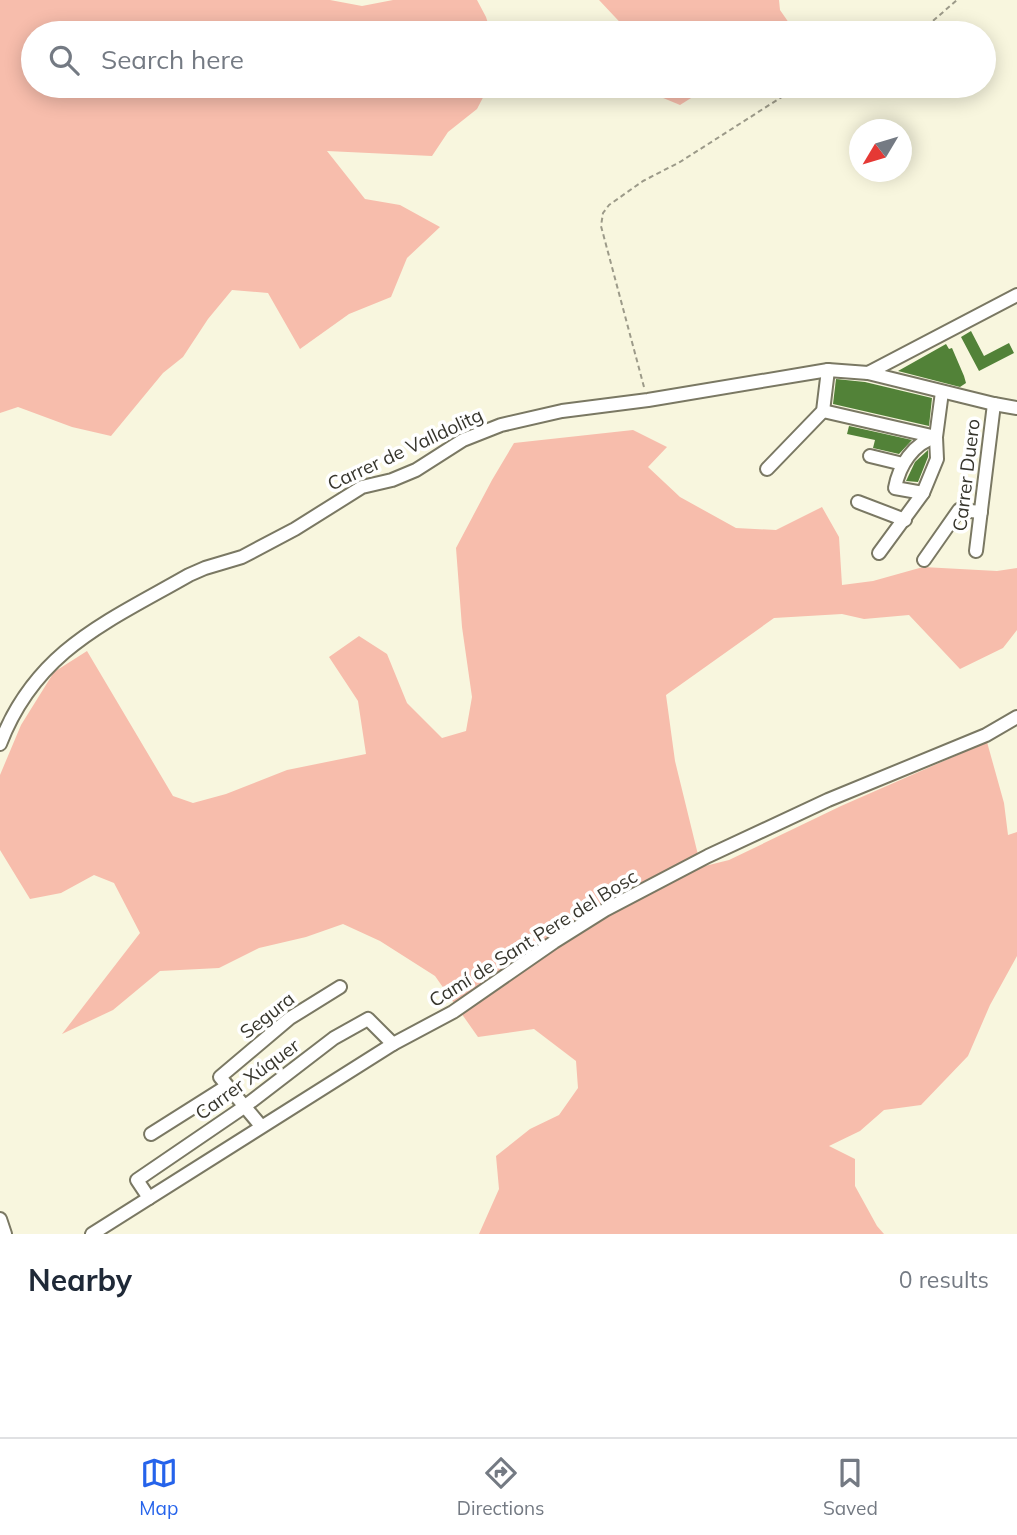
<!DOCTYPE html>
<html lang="en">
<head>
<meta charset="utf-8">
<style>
	body { margin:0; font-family:Mulish,sans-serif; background:#f2f2f3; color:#1f2937 }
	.compass { position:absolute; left:849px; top:119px; width:63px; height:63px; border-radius:50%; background:#fff; box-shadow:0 4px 18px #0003; rotate:232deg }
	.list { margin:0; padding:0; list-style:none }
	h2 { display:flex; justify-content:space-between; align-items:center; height:91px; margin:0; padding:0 28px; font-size:30px }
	h2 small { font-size:23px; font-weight:400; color:#747a83 }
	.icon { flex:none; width:38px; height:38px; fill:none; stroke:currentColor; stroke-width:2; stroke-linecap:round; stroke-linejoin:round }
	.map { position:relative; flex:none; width:1017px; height:1234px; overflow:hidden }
	.search { position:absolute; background:#fff; box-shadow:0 4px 18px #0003; left:21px; right:21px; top:21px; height:77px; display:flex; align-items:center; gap:18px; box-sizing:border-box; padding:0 24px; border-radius:38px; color:#747a83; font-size:26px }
	.sheet { height:203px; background:#fff }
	nav { display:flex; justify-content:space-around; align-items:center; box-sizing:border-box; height:98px; border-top:2px solid #e0e1e3; background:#fff; font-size:19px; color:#747a83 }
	nav a { display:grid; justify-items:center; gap:4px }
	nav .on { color:#2563eb }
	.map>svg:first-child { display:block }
	.green { fill:#f7bdac }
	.building { fill:#528238 }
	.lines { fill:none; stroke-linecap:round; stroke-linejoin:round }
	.minor-casing { stroke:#7a7863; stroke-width:16 }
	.path { stroke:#9c9a89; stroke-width:2; stroke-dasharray:5 3.5; stroke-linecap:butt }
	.minor { stroke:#fff; stroke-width:12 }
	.labels { text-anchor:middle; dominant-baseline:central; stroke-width:7; stroke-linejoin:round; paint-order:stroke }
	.street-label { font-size:19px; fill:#36352c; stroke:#fff }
</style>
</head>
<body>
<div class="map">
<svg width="1017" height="1234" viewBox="0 0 1017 1234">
	<rect width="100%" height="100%" fill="#f8f6de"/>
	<g class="green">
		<path d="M 0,0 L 330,0 L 362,6 L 393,0 L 477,0 L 486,17 L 491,33 L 33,33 L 33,86 L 489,86 L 477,109 L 448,132 L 432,156 L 327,151 L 365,199 L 400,205 L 440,227 L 407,258 L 391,297 L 349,314 L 300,349 L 268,293 L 232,290 L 208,319 L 183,357 L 163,373 L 111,436 L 72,427 L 18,407 L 0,413 Z"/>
		<path d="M 599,0 L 779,0 L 780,10 L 796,33 L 630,33 Z"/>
		<path d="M 656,86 L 710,86 L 680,105 L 656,95 Z"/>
		<path d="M 633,430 L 667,447 L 648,467 L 680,497 L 736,528 L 776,530 L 822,507 L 839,537 L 842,585 L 873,581 L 923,567 L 997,571 L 1017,568 L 1017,630 L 1003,648 L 960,669 L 909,615 L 864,619 L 842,614 L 774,618 L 666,695 L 675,761 L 701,867 L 729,860 L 841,806 L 987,742 L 1004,803 L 1008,835 L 1017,832 L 1017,956 L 990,1005 L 968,1056 L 921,1105 L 884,1110 L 860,1131 L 829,1146 L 855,1159 L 855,1186 L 877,1226 L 884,1234 L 479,1234 L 499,1189 L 496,1156 L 530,1129 L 559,1115 L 578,1088 L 576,1061 L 534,1029 L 478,1037 L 435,976 L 380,941 L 343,924 L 306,937 L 259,948 L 219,968 L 160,971 L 113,1010 L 62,1034 L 140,933 L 114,883 L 94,875 L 61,893 L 30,899 L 0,850 L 0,775 L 21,725 L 54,672 L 87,651 L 173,796 L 193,803 L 226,794 L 287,770 L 366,754 L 358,701 L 329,657 L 359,636 L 387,654 L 407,703 L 442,738 L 466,731 L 472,697 L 462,627 L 456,548 L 492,480 L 514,443 Z"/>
	</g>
	<g class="building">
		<path d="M 971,331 L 984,356 L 1009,343 L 1014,353 L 979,371 L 961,337 Z"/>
		<path d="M 946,344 L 949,349 L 952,348 L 964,376 L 966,383 L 960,387 L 898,371 Z"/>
		<path d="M 836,379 L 865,382 L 932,398 L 929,426 L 833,404 Z"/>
		<path d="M 849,426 L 912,440 L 899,454 L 873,448 L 875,440 L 847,434 Z"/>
		<path d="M 928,450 L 928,457 L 918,482 L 906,481 L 915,462 Z"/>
	</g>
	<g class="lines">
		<defs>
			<g id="minor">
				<path d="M 868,373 L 994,404 L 1017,408"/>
				<path d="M 823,411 L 936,437"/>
				<path d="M 870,456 L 903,464"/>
				<path d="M 767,469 L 823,411 L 828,370"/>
				<path d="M 923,493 L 895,488 C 899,466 913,443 936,437"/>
				<path d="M 858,502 L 905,520"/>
				<path d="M 976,551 L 994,404"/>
				<path d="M 879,553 L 923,493 L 937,459 L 936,437 L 942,392"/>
				<path d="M 924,560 L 959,510 L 981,512"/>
				<path d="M 0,744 C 36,650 107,622 189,575 L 205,568 L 242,557 L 295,529 L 362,487 L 392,480 L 416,470 L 463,440 L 501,425 L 562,411 L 648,400 L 828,370 L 868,373 L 1017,295"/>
				<path d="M 261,1126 L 220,1077 L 290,1018 L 340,987"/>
				<path d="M 151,1134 L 227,1086"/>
				<path d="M 149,1198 L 137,1180 L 244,1107 L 334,1038 L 368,1019 L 393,1044"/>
				<path d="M 0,1219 L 5,1234"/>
				<path d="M 92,1234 L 393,1044 L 453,1012 L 554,942 L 605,910 L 708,856 L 828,800 L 986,735 L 1017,717"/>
			</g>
		</defs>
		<use href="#minor" class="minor-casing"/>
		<g class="path">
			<path d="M 911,33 L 927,26 L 957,0"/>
			<path d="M 644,387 L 601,226 L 603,213 L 609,205 L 643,181 L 680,162 L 799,86"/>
		</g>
		<use href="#minor" class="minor"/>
	</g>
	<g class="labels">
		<g class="street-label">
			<text transform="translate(405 449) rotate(-25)">Carrer de Valldolitg</text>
			<text transform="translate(966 475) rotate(-83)">Carrer Duero</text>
			<text transform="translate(533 938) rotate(-32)">Camí de Sant Pere del Bosc</text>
			<text transform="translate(267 1015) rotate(-38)">Segura</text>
			<text transform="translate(247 1079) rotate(-36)">Carrer Xúquer</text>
		</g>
	</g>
</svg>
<svg class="compass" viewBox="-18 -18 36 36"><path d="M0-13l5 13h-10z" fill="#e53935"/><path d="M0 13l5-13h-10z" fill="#747a83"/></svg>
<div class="search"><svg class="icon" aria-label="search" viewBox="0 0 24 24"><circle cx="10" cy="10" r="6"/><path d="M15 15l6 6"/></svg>Search here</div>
</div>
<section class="sheet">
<h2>Nearby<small>0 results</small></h2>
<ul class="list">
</ul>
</section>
<nav>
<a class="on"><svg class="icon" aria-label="map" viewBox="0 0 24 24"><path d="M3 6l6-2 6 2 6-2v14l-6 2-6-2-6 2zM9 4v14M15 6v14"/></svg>Map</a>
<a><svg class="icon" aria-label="directions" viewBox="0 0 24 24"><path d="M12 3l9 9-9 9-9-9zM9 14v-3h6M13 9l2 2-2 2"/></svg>Directions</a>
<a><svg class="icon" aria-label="saved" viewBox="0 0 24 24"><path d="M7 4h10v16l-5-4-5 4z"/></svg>Saved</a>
</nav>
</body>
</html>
